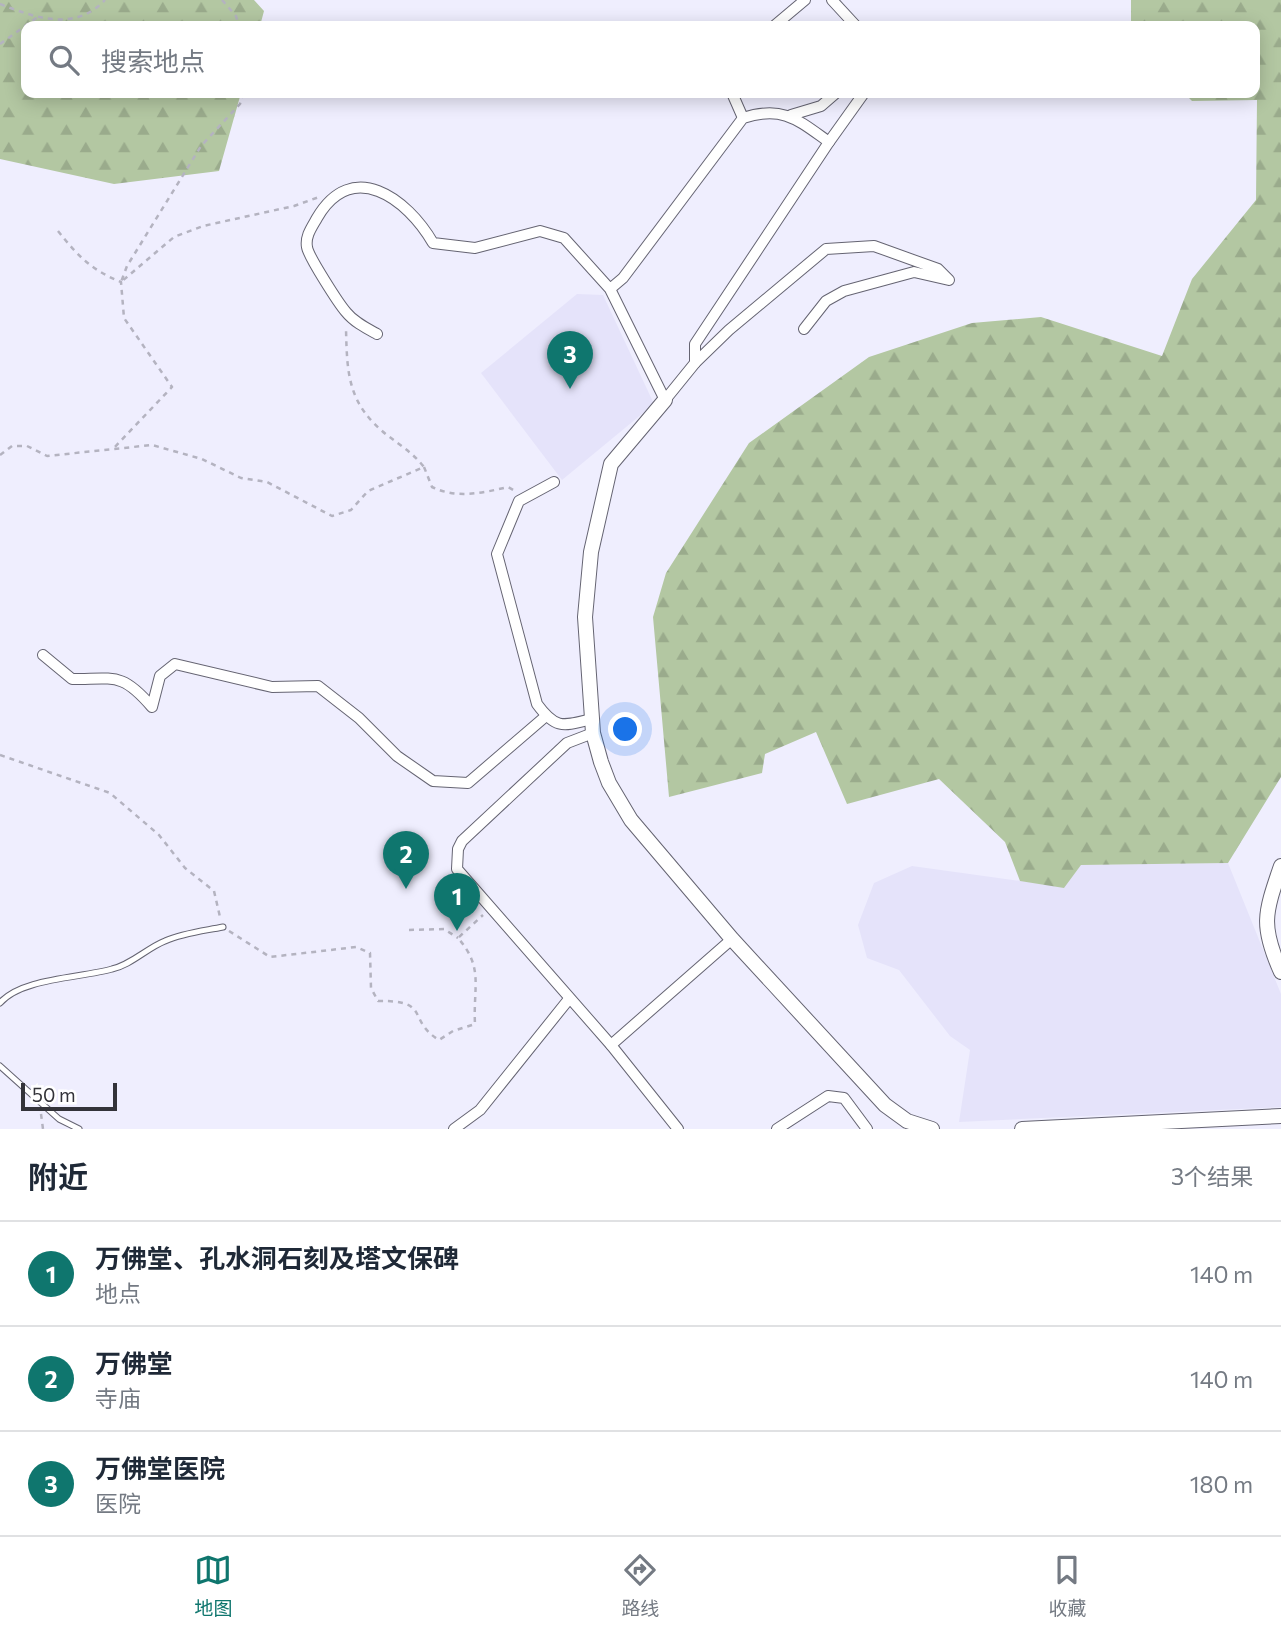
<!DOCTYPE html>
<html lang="zh">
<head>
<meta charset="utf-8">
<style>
	body { margin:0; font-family:Commissioner,"Noto Sans SC",sans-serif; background:#f6f6f7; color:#1f2937 }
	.scale { position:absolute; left:21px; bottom:18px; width:96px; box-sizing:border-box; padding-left:7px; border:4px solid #333339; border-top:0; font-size:19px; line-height:24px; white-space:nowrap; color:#333339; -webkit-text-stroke:5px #fff; paint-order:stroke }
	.you { position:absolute; left:626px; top:730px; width:24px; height:24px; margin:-18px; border:5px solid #fff; border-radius:50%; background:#1a73e8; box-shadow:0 0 0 10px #1a73e833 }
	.badge { display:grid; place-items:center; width:46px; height:46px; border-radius:50%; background:#0f766e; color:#fff; font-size:23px; font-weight:700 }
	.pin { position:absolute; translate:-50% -58px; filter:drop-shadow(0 2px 4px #0008) }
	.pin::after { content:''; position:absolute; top:37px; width:24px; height:21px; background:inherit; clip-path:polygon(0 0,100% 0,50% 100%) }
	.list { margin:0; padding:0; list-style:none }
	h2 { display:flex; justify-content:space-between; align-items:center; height:91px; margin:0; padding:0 28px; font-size:30px }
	h2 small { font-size:23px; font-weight:400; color:#747a83 }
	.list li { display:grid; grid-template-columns:46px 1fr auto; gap:21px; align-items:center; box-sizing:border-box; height:105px; padding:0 28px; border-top:2px solid #e0e1e3 }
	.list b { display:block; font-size:26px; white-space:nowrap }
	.list p { margin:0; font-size:23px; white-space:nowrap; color:#747a83 }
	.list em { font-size:23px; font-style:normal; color:#747a83 }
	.icon { flex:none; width:38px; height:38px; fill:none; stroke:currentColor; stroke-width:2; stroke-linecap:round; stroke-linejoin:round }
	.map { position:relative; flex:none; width:1281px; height:1129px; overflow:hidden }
	.search { position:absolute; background:#fff; box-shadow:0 4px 18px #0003; left:21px; right:21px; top:21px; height:77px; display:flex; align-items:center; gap:18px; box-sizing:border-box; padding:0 24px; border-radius:14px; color:#747a83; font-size:26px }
	.sheet { height:406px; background:#fff }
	nav { display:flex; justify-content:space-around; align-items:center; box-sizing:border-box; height:98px; border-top:2px solid #e0e1e3; background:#fff; font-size:19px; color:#747a83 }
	nav a { display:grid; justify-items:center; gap:4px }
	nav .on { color:#0f766e }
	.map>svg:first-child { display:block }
	.built { fill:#e5e3fa }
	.forest { fill:url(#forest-firs) }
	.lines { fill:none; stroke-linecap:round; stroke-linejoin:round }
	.lane-casing { stroke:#656472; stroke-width:7 }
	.street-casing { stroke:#656472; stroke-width:12 }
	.secondary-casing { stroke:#656472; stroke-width:16 }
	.path { stroke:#b4b3c0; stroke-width:2.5; stroke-dasharray:5 5; stroke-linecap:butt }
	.lane { stroke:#fff; stroke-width:5 }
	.street { stroke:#fff; stroke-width:10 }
	.secondary { stroke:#fff; stroke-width:14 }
</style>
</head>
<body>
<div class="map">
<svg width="1281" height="1129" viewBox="0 0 1281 1129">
	<defs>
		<pattern id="forest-firs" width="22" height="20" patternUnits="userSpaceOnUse" patternTransform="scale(1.75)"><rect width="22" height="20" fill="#b3c7a2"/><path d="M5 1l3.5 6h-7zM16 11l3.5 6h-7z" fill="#9aab8c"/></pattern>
	</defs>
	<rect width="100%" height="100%" fill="#efeefe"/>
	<g class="built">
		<path d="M 577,294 L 603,295 L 654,404 L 562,480 L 481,373 Z"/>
		<path d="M 1228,863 L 1281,994 L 1281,1107 L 959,1122 L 970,1050 L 950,1036 L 899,970 L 867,958 L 858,925 L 874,883 L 912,866 L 1064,887 L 1081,865 Z"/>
	</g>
	<g class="forest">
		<path d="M 0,0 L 254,0 L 264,11 L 260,26 L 26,26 L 26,93 L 241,93 L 219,171 L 114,184 L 0,159 Z"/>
		<path d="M 1131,0 L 1281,0 L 1281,777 L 1228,863 L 1081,865 L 1064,888 L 1020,881 L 1005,842 L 939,779 L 847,804 L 816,732 L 765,754 L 762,773 L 669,797 L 653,617 L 666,573 L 749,443 L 869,357 L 972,323 L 1041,317 L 1162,356 L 1192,279 L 1256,200 L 1257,100 L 1192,101 L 1184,93 L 1255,93 L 1255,26 L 1131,26 Z"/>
	</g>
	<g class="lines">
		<defs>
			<g id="lane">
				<path d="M 0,1003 C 21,978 81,978 112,969 C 131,965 147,948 165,941 C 183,933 203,931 223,927"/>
				<path d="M 0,1066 L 59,1119 L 79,1129"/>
			</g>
			<g id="street">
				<path d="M 832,0 L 856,26"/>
				<path d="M 774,26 L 805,0"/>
				<path d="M 732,93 L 743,118"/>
				<path d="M 791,115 L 821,106 L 836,93"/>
				<path d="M 829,142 L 864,93"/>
				<path d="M 377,334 C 366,328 354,322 346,312 C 339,304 308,256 307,247 C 305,236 312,227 317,218 C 352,158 407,198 433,243 L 475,248 L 540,231 L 564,238 L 610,289 L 665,400 L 695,363 L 695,344 L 829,142 C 798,120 783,105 743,118 L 623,278 L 610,289"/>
				<path d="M 695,363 L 729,330 L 826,249 L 874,246 L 938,269 L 949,280 L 914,272 L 844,291 L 826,301 L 804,329"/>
				<path d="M 554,482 L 519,501 L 497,554 L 537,704 C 556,730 563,726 592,719"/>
				<path d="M 43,655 L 72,679 C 115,679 122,672 152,707 L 160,676 L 175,664 L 272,687 L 318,686 L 359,718 L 397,756 L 433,781 L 468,783 L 546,716"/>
				<path d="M 593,733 L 567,743 L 462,841 L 458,849 L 457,869 L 611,1045 L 678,1129"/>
				<path d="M 611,1045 L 732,939"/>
				<path d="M 454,1129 L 480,1110 L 569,999"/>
				<path d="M 777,1129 L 828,1096 L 844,1098 L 867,1129"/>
			</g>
			<g id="secondary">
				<path d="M 665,400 L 611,464 L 591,552 L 585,617 L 593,733 L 601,762 L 609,783 L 631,820 L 732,939 L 885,1105 L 907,1121 L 932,1129"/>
				<path d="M 1281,866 C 1265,913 1260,925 1281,972"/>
				<path d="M 1022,1129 L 1281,1116"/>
			</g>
		</defs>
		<use href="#lane" class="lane-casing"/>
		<use href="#street" class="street-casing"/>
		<use href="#secondary" class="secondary-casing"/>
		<g class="path">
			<path d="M 222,0 L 236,16 L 239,26"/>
			<path d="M 0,4 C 36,18 75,32 105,0"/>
			<path d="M 0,44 L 39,16"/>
			<path d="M 243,93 L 240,104 L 201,146 L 127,266 L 121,282 L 174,237 L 203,226 L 294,206 L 319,197"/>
			<path d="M 58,231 C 77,255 91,270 121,282 L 124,318 L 172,387 L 112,450"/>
			<path d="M 0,455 L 12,446 L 27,446 L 47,456 L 152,445 L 202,459 L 241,478 L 267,482 L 332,516 L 351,510 L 368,491 L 424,467 C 413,453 401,446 387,435 C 348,404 347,375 346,328"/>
			<path d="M 424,467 L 432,487 C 457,499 482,493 508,487 L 515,491"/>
			<path d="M 0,755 L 110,793 L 159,835 L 185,868 L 214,891 L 220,917"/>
			<path d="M 409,930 L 444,929 L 458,938"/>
			<path d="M 229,931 L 270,957 L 356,947 L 370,953 L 371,988 L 378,1001 C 432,1000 406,1020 439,1040 L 453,1031 L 475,1024 C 473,986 484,968 458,938 L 483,915"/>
			<path d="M 41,1114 L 43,1129"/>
		</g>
		<use href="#lane" class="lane"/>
		<use href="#street" class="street"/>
		<use href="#secondary" class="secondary"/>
	</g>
</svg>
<div class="scale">50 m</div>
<div class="you"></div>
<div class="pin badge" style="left:457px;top:931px">1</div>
<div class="pin badge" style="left:406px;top:889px">2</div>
<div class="pin badge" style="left:570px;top:389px">3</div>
<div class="search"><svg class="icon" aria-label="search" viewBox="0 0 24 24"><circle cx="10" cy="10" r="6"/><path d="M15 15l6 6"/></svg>搜索地点</div>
</div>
<section class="sheet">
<h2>附近<small>3个结果</small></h2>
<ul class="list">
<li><span class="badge">1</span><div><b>万佛堂、孔水洞石刻及塔文保碑</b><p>地点</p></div><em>140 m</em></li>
<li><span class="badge">2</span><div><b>万佛堂</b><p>寺庙</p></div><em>140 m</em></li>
<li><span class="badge">3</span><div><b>万佛堂医院</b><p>医院</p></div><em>180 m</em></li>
</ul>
</section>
<nav>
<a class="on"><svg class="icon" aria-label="map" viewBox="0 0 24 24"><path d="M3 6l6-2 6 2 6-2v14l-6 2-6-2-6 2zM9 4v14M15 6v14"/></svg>地图</a>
<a><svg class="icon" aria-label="directions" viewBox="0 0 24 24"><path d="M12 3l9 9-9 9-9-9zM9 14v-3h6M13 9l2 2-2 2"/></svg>路线</a>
<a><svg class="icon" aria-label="saved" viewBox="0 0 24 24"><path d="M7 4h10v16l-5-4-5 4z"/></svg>收藏</a>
</nav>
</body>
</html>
